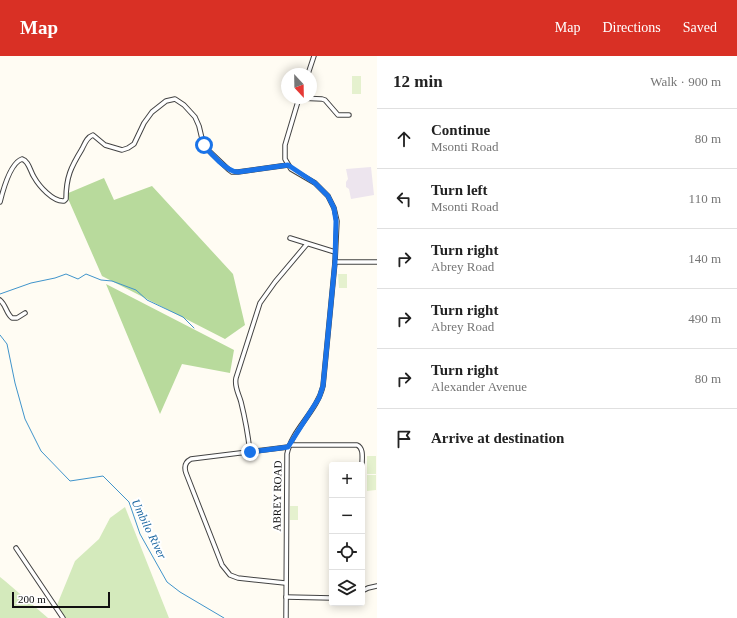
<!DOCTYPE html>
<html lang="en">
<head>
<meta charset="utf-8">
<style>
	body { margin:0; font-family:"Times New Roman",serif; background:#f2f2f2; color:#222 }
	.controls { position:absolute; right:12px; bottom:12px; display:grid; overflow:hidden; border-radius:4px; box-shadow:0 2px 10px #0003 }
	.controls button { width:36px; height:36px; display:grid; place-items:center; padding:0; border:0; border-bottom:1px solid #e0e0e0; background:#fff; color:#222; font:20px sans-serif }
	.compass { position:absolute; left:281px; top:12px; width:36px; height:36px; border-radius:50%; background:#fff; box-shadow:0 2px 10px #0003; rotate:158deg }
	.scale { position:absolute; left:12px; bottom:10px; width:98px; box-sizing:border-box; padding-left:4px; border:2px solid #101010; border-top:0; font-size:11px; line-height:14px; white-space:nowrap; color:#101010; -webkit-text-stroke:3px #fff; paint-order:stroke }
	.stop { position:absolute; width:12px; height:12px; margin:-9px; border:3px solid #1a73e8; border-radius:50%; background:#fff }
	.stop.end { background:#1a73e8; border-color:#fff; box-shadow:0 1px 4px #0008 }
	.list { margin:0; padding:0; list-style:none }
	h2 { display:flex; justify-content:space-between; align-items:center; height:52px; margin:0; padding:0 16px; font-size:17px }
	h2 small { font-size:13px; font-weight:400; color:#767676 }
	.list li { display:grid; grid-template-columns:26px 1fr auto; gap:12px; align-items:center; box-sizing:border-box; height:60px; padding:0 16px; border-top:1px solid #e0e0e0 }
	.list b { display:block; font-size:15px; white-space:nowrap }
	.list p { margin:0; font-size:13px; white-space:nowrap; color:#767676 }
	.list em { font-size:13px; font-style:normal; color:#767676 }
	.icon { flex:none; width:22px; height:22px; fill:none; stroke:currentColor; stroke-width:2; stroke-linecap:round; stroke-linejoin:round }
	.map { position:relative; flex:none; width:377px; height:562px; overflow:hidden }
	header { display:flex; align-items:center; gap:24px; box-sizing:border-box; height:56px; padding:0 20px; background:#d93025; color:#fff }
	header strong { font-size:19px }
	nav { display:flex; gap:22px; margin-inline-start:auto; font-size:14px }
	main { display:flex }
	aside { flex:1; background:#fff }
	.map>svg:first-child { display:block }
	.industrial { fill:#ede5ee }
	.green { fill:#d4eabc }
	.forest { fill:#b8da9c }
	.pitch { fill:#e5f1ce }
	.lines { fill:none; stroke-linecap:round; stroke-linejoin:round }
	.stream { stroke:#4094cb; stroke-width:1 }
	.street-casing { stroke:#434343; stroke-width:5.5 }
	.street { stroke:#fff; stroke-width:3.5 }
	.route { stroke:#1a73e8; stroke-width:5 }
	.labels { text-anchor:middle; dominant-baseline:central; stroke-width:4; stroke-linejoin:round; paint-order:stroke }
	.street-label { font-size:11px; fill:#101010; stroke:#fff }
	.water-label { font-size:12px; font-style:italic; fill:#1a66a1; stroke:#fff }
</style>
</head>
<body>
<header>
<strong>Map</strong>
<nav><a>Map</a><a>Directions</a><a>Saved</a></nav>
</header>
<main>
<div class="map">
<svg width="377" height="562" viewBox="0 0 377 562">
	<rect width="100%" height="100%" fill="#fffcf3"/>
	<path class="industrial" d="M 371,111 L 374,139 L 351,143 L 349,133 L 346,131 L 346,126 L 348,123 L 346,113 Z"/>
	<g class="green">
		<path d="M 125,451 L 169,562 L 65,562 L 57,549 L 75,505 L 99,483 L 110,462 Z"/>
		<path d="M 0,521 L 5,525 L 48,562 L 0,562 Z"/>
	</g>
	<g class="forest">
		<path d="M 104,122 L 114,144 L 152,130 L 233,218 L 245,269 L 225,283 L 102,220 L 66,138 Z"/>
		<path d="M 106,228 L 234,294 L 230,317 L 182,308 L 160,358 Z"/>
	</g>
	<g class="pitch">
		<rect x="352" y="20" width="9" height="18"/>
		<path d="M 338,218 L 347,218 L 347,232 L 339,232 Z"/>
		<rect x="367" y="400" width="9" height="18"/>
		<path d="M 367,419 L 376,419 L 376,434 L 367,435 Z"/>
		<rect x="290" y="450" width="8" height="14"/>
	</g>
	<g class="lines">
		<g class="stream">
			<path d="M 0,238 L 31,227 L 55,222 L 66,218 L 78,223 L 86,218 L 101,224 L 112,225 L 136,234 L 147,244 L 183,261 L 194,272"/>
			<path d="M 0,279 L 7,288 L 15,327 L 25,363 L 41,395 L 70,425 L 103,420 L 129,446 L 140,478 L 167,526 L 180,536 L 224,562"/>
		</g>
		<defs>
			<g id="street">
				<path d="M 308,18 L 314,0"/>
				<path d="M 299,42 L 322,43 L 325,44 L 338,59 L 349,59"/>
				<path d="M 0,146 C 3,134 10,107 22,103 C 29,105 30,115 34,121 C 39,130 53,146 64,145 L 66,143 C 66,121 71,111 82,93 C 85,87 87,81 93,79 L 105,89 L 122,94 L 128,92 L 134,88 L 144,67 L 152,56 L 166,45 L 175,43 L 184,49 L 195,61 L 199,70 L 203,87 L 208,94 L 228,113 L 232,116 L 238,116 L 288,109"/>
				<path d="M 290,182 L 335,196"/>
				<path d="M 335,206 L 377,206"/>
				<path d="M 0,244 C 6,249 6,257 12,262 L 17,262 L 25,257"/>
				<path d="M 290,389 L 357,389 C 364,392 362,402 362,409"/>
				<path d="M 250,396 C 248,379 245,362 241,346 C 239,338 234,331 236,322 L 260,247 L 275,226 L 307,188"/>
				<path d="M 362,427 L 362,523"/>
				<path d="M 16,492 L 63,562"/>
				<path d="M 285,527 L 238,522 L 230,519 L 222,509 L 186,417 C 184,411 185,406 191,403 L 288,391"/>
				<path d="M 362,535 L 368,532 L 377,530"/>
				<path d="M 286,541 L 332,542"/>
				<path d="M 286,562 L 287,398 C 292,373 317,356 323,330 L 335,206 L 337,165 L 334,152 L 328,140 L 315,127 L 291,113 L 285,103 L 285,89 L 299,42"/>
			</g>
		</defs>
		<use href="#street" class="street-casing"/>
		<use href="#street" class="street"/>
	</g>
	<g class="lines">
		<path class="route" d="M 204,89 C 211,98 227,116 238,116 L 288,109 L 315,127 L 328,140 L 334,152 L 336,165 L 335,206 L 323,330 L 319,342 L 288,391 L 250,396"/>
	</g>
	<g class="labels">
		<g class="street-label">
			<text transform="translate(277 440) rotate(-89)">ABREY ROAD</text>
		</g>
		<g class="water-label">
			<text transform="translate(149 473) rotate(64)">Umbilo River</text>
		</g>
	</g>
</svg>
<div class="controls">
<button>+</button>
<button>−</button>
<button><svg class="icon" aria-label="locate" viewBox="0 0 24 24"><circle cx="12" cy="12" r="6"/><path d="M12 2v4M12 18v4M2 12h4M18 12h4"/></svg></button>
<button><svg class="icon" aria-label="layers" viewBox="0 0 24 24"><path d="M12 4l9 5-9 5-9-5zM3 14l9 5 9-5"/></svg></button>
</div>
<svg class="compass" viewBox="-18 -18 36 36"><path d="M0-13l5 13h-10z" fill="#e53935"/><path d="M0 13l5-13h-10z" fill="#767676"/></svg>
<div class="scale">200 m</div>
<div class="stop" style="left:204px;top:89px"></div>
<div class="stop end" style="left:250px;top:396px"></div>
</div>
<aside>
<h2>12 min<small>Walk · 900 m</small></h2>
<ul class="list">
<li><svg class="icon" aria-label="ahead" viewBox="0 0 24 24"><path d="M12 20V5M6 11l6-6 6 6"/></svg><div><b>Continue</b><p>Msonti Road</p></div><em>80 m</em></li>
<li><svg class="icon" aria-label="left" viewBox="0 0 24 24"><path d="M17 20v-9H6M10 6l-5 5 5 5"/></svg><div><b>Turn left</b><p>Msonti Road</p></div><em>110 m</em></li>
<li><svg class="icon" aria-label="right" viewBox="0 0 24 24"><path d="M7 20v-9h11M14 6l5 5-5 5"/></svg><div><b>Turn right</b><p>Abrey Road</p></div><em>140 m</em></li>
<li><svg class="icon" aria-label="right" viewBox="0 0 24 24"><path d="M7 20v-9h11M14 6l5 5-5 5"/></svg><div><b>Turn right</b><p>Abrey Road</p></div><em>490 m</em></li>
<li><svg class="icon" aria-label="right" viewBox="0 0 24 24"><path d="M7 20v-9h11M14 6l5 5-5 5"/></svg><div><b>Turn right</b><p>Alexander Avenue</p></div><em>80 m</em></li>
<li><svg class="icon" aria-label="arrive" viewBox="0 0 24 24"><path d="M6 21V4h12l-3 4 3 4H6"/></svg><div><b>Arrive at destination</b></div></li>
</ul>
</aside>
</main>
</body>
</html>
